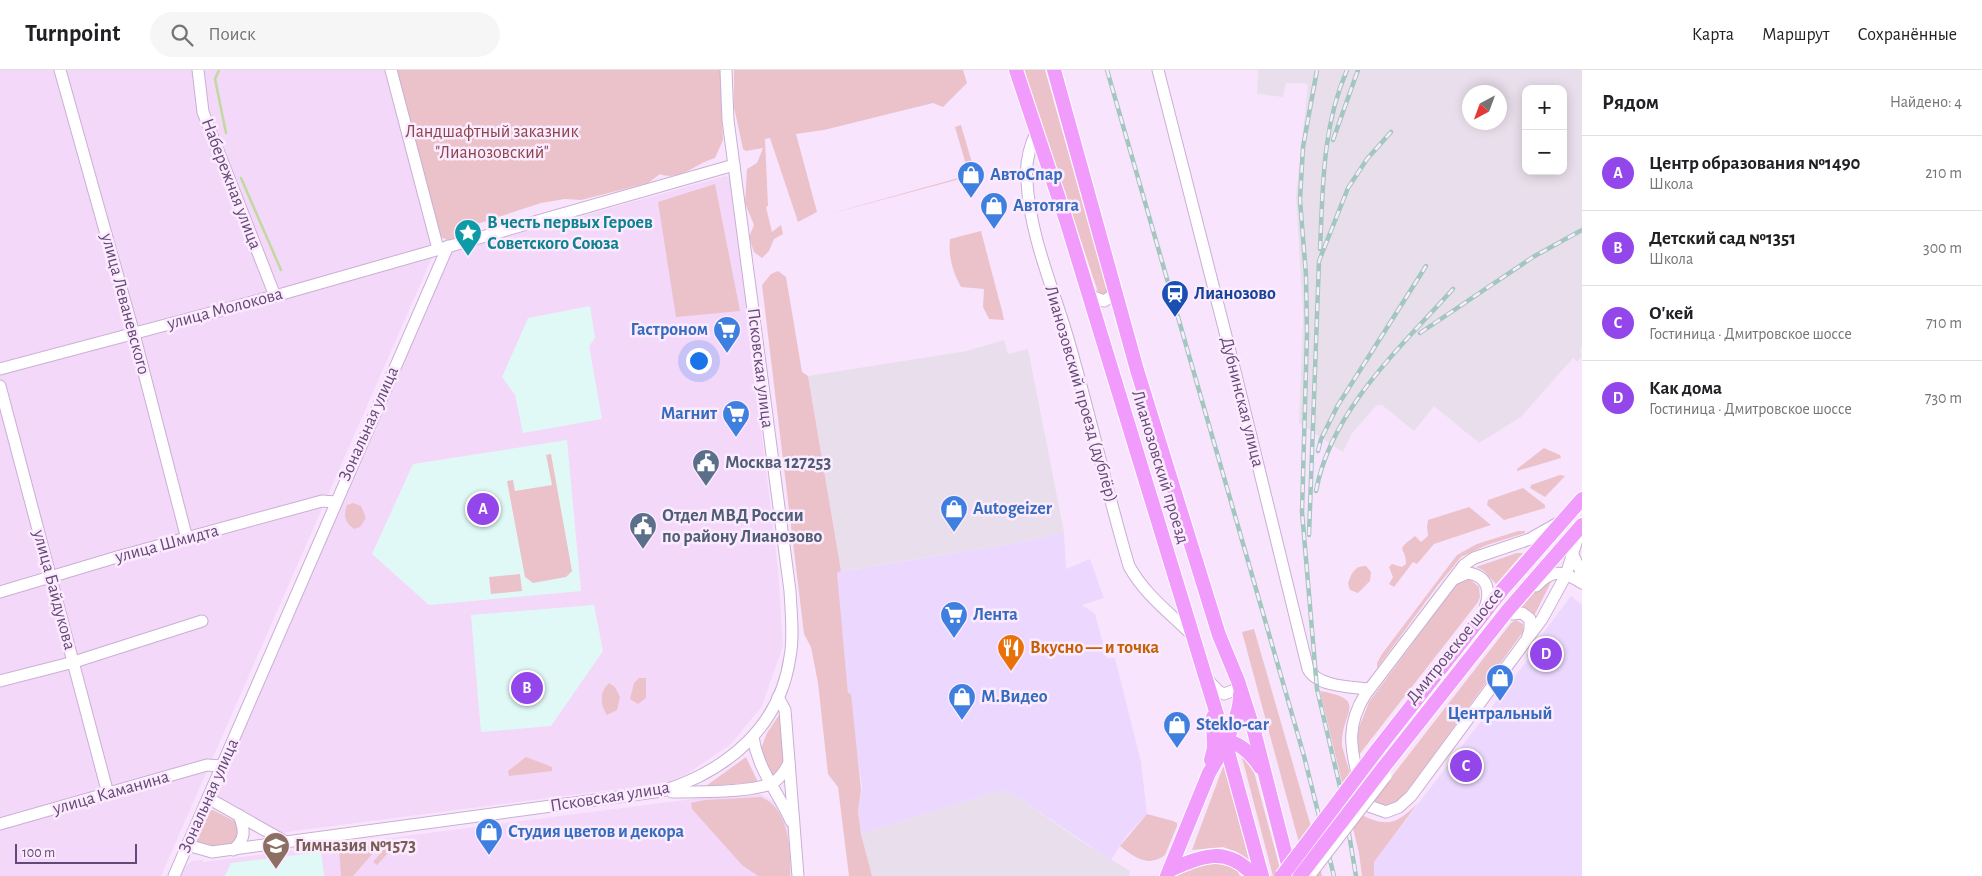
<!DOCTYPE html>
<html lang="ru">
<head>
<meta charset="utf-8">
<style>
	body { margin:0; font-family:"Alegreya Sans",sans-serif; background:#f6f6f6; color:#202124 }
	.controls { position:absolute; right:15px; top:15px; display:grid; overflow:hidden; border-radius:10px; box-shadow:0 2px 12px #0003 }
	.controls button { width:45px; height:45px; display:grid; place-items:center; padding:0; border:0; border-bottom:1px solid #e0e0e0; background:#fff; color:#202124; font:25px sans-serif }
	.compass { position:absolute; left:1462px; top:15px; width:45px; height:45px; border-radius:50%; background:#fff; box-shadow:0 2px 12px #0003; rotate:221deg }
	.scale { position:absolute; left:15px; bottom:12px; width:122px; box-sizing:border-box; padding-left:5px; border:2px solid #644976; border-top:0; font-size:14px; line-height:18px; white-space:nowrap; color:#644976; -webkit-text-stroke:4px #fcebff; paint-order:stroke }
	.you { position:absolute; left:698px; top:290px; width:18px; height:18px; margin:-12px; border:4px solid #fff; border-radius:50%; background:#1a73e8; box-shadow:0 0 0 8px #1a73e833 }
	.badge { display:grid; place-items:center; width:32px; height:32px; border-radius:50%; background:#9346ea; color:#fff; font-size:16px; font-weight:700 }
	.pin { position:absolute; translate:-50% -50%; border:2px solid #fff; box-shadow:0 1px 5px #0006 }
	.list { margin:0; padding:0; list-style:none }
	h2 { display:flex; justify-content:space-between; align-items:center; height:65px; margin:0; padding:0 20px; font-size:21px }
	h2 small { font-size:16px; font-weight:400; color:#757577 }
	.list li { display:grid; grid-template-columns:32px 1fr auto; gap:15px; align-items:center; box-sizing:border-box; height:75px; padding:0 20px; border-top:1px solid #e0e0e0 }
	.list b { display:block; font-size:19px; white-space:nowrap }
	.list p { margin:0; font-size:16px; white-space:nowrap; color:#757577 }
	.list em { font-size:16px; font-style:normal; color:#757577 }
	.icon { flex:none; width:28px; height:28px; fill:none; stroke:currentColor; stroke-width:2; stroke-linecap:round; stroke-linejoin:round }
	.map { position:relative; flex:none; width:1582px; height:806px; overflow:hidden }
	header { display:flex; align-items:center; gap:30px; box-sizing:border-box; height:70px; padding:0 25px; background:#fff; border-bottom:1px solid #e0e0e0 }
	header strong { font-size:24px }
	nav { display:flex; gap:28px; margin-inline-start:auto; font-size:18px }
	.search { width:350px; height:45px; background:#f6f6f6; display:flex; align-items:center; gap:12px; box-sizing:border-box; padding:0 18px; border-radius:28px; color:#757577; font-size:19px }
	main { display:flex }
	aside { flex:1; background:#fff }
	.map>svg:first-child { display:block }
	.residential { fill:#f3d8fa }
	.commercial { fill:#ecd8fe }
	.industrial { fill:#e9dfec; fill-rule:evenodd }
	.education { fill:#e1f9f6 }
	.green { fill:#ebc2c9 }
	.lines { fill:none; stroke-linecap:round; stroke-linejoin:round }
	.stream { stroke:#c1d99e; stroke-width:2.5 }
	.minor-casing { stroke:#c9afd4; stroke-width:13 }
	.major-casing { stroke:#fff; stroke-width:16 }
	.minor { stroke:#fff; stroke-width:11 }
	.major { stroke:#f19bfd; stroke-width:14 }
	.rail-casing { stroke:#a2c7bf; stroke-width:4.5 }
	.rail { stroke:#fcebff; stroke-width:2.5; stroke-dasharray:8; stroke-linecap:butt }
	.minor-bridge-casing { stroke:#c9afd4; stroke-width:13; stroke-linecap:butt }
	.major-bridge-casing { stroke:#fff; stroke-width:16; stroke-linecap:butt }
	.minor-bridge { stroke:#fff; stroke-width:11 }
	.major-bridge { stroke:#f19bfd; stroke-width:14 }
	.labels { text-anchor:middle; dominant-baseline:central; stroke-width:5; stroke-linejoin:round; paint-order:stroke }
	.park-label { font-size:18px; fill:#894549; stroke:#fcebff }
	.shop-label { font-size:18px; font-weight:bold; fill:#366cbe; stroke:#fcebff; text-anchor:start }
	.street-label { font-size:18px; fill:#644976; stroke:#fcebff }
	.culture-label { font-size:18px; font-weight:bold; fill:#0d838f; stroke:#fcebff; text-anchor:start }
	.transit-label { font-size:18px; font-weight:bold; fill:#164399; stroke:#fcebff; text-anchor:start }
	.service-label { font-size:18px; font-weight:bold; fill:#4e5e75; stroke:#fcebff; text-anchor:start }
	.food-label { font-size:18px; font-weight:bold; fill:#c56008; stroke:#fcebff; text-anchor:start }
	.education-label { font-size:18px; font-weight:bold; fill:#785e54; stroke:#fcebff; text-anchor:start }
</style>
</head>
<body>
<header>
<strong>Turnpoint</strong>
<div class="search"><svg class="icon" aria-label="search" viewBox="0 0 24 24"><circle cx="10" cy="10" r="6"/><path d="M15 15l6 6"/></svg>Поиск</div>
<nav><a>Карта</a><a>Маршрут</a><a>Сохранённые</a></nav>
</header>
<main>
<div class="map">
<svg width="1582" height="806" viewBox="0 0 1582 806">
	<rect width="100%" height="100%" fill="#f9e4fd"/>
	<g class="residential">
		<path d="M 0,0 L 396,0 L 441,167 L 161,806 L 0,806 Z"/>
		<path d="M 726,106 L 731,109 L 778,499 L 783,576 L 762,636 L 731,674 L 687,704 L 665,713 L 279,763 L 220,729 L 216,721 L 448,183 Z"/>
		<path d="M 755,721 L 774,732 L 782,739 L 787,750 L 791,773 L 792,806 L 180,806 L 186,796 L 192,791 L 202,790 L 204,792 Z"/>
	</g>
	<g class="commercial">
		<path d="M 1064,462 L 1066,499 L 1090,489 L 1104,528 L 1082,535 L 1095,544 L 1107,588 L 1115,588 L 1141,692 L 1147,744 L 1127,765 L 1111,790 L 1019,728 L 1002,720 L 861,764 L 858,741 L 862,718 L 848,623 L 836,502 L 1012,474 Z"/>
		<path d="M 1571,526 L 1582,535 L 1582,806 L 1374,806 L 1374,792 L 1529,588 L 1526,586 Z"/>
	</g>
	<g class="industrial">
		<path d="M 1258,0 L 1582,0 L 1582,277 L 1580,280 L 1582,287 L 1577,292 L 1573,288 L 1521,347 L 1479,373 L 1434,336 L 1414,361 L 1382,335 L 1377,335 L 1352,363 L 1343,382 L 1299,353 L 1303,246 L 1296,125 L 1308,16 L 1305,13 L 1286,13 L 1283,27 L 1257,24 ZM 1526,19 L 1563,19 L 1563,101 L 1526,101 ZM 1470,22 L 1500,22 L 1500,52 L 1470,52 Z"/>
		<path d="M 1004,270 L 1008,284 L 1028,279 L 1064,462 L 1012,474 L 841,501 L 808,306 L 967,281 Z"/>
		<path d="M 1002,720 L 1019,728 L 1081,771 L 1130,801 L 1129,806 L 872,806 L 861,764 Z"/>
	</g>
	<g class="education">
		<path d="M 590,236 L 595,268 L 589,276 L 602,349 L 523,363 L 515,325 L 502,307 L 528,248 Z"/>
		<path d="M 567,370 L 581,521 L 429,535 L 372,484 L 413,394 Z"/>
		<path d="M 594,535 L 603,581 L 551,656 L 481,662 L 471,545 Z"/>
		<path d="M 321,782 L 324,806 L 225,806 L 231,793 Z"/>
	</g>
	<g class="green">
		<path d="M 396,0 L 720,0 L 723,70 L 715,88 C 696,93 680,112 660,104 L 648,113 L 581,130 L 565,129 L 541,133 L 474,155 L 468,164 L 451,172 L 441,167 Z"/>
		<path d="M 734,0 L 963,0 L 967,13 L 943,37 L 933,33 L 824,60 L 796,64 L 817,142 L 798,152 L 770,68 L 765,69 L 768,136 L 766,137 L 772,162 L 781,155 L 783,164 L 774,169 L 769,181 L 762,188 L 754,182 L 749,167 L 754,155 L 745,133 L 747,99 L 757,93 L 763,78 L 746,81 L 743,79 L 734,37 Z"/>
		<path d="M 1024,0 L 1045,0 L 1108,224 L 1106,226 L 1099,225 Z"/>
		<path d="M 961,55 L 975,103 L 971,106 L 822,146 L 969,105 L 955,57 Z"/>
		<path d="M 715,114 L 740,241 L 676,247 L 658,132 Z"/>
		<path d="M 981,161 L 1002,241 L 1004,250 L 989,249 L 983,237 L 984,219 L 961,217 C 953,202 948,187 950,169 Z"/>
		<path d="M 778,201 L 786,207 L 802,302 L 808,306 L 841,501 L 837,503 L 848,623 L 851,624 L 861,720 L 858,741 L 861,764 L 872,806 L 849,806 L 838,717 L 828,704 L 818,613 L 811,577 L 804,564 L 762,215 L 771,204 Z"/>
		<path d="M 1544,378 L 1560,385 L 1561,388 L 1517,401 L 1517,399 Z"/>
		<path d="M 551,384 L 572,501 L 566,507 L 533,513 L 525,507 L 507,411 L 513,410 L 515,421 L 552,415 L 546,385 Z"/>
		<path d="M 1560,405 L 1565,406 L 1545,427 L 1530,418 L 1531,415 Z"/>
		<path d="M 1523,418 L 1545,435 L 1545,438 L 1504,450 L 1487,435 L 1488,430 Z"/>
		<path d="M 353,433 L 361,436 L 366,448 L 360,457 L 354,459 C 345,453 343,445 347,435 Z"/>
		<path d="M 1469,437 L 1491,455 L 1434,474 L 1417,494 L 1413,492 L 1394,517 L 1389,514 L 1393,507 L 1389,497 L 1392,494 L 1402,497 L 1406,494 C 1406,475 1393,483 1415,466 L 1421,472 L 1428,466 L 1427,457 L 1428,450 Z"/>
		<path d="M 1518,461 L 1525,461 L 1525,463 L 1487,475 L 1461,487 L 1438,515 L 1377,598 L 1377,593 L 1382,584 L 1457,485 L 1477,474 Z"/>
		<path d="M 1517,483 L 1523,483 L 1496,514 L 1483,500 L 1476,497 Z"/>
		<path d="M 1366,496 L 1371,502 L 1370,511 L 1358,523 L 1350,520 L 1348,514 C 1350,505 1355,495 1366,496 Z"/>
		<path d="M 520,504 L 522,521 L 491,524 L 489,507 Z"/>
		<path d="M 1546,508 L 1553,508 L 1534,546 L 1531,541 L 1522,537 Z"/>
		<path d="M 1465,510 L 1471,510 L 1479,517 L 1480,527 L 1478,532 L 1358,686 L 1358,660 L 1369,632 L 1456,515 Z"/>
		<path d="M 1516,550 L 1523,554 L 1523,562 L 1410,717 C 1397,733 1393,739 1372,732 L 1511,553 Z"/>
		<path d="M 1254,559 L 1316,774 L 1322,806 L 1308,806 L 1242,562 Z"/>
		<path d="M 639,608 L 646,608 L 646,628 L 638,634 L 630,629 L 634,613 Z"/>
		<path d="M 609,613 L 615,617 L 620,627 L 617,640 L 607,645 C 600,635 599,622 609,613 Z"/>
		<path d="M 1320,621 C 1371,630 1340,642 1342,676 L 1362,745 C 1388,758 1398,753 1418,733 L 1374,792 L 1374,806 L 1362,806 L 1359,783 Z"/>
		<path d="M 781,642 L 785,691 L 776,704 L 772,704 L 760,681 L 767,663 Z"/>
		<path d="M 1240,680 L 1252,695 L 1282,806 L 1273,806 Z"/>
		<path d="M 526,687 L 552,697 L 552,701 L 509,706 L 508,701 Z"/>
		<path d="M 746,687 L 758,712 L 706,716 Z"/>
		<path d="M 1223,697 L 1225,697 L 1249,790 L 1237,782 L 1223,777 L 1192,780 Z"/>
		<path d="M 761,727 C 789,738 791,780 790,806 L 758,806 L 742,795 L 692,739 L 691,733 L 705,730 Z"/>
		<path d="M 213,740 L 236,752 L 241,761 L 232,777 L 218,779 L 196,774 L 194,768 L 207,741 Z"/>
		<path d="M 1147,744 L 1173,751 L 1177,753 L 1177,756 L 1165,785 C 1148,798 1134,787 1120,776 Z"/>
		<path d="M 407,771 L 408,781 L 387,784 L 377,795 L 373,792 L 390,772 Z"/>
		<path d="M 381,774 L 353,806 L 341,806 L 339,779 Z"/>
		<path d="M 1217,789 L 1240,799 L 1238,802 L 1240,806 L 1177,806 L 1184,799 Z"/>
	</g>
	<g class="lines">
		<g class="stream">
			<path d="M 219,0 L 215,9 L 226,63"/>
			<path d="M 241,108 L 281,200"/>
		</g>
		<defs>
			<g id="minor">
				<path d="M 60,0 L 134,264 L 187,469"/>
				<path d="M 198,0 L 203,42 L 275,226"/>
				<path d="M 391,0 L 438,179"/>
				<path d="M 1158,0 L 1236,305 L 1308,599 C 1318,617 1351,617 1369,619"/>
				<path d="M 1037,61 C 1029,77 1025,94 1027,112 C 1030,164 1051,213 1066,262 C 1089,339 1106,419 1129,496 C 1145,525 1169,542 1192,565"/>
				<path d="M 1087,219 L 1093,227 L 1104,231 L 1112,226 L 1113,216"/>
				<path d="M 0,299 L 275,226 L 734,95"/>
				<path d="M 0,316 L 108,724"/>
				<path d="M 1558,453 L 1530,469 L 1474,488 L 1464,495 L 1365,625 C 1347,654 1350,676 1358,707 C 1360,718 1362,728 1369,736 L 1386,742 L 1399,737 L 1411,726 L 1542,549 L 1566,505 L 1580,460"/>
				<path d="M 1572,483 L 1582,504"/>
				<path d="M 1454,509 L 1468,503 C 1488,506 1491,521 1485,538"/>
				<path d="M 1536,516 C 1552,499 1562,500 1582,513"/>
				<path d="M 0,522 L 117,487 L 322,431 L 336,432"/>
				<path d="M 1512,544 L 1522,543 L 1530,549 L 1530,560 L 1528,566"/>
				<path d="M 1208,610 L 1218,621 L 1224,624 L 1235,620 L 1238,611"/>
				<path d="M 0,611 L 74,592 L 202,551"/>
				<path d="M 778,627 L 785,640 L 798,806"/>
				<path d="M 753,667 C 758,700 778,722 791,751"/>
				<path d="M 672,722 C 695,722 755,723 774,712 C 781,707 785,701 789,693"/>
				<path d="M 208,728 L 284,771"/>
				<path d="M 0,754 L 207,695 L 222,696"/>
				<path d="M 187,775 L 212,782 L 662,721 C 727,701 780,657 790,587 C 794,565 791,543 790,521 L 728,50 L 726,0"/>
				<path d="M 233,780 C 246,769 245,760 239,745"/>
				<path d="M 174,806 L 448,176"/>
			</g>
			<g id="major">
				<path d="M 1016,0 L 1066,150 L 1225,671 L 1262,806"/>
				<path d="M 1054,0 L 1137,300 L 1219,565 L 1238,611 L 1254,661 L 1291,806"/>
				<path d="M 1219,672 C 1236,668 1252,684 1260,697"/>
				<path d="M 1377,680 L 1503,519 L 1582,429"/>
				<path d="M 1211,690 L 1214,678 L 1213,647"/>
				<path d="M 1383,698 L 1508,540 L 1582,455"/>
				<path d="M 1170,800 C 1202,786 1227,775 1254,806"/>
				<path d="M 1167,806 L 1209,703 C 1220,685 1241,646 1240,624"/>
			</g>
		</defs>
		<use href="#minor" class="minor-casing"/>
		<use href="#major" class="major-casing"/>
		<use href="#minor" class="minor"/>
		<use href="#major" class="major"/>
		<defs>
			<g id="rail">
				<path d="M 1107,0 L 1304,686 L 1334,806"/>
				<path d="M 1317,0 L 1303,77 L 1300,130 L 1306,205 L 1307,264 L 1302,442 L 1317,619 L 1344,734 L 1356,806"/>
				<path d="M 1333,70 L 1358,0"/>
				<path d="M 1320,179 C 1323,118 1322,57 1347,0"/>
				<path d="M 1420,263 L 1533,187 L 1582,160"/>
				<path d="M 1318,381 L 1321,369 L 1338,335 L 1426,196"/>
				<path d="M 1316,421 C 1331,340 1400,278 1453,219"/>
				<path d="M 1309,465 L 1319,191 L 1348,118 L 1367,89 L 1391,62"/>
			</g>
		</defs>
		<use href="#rail" class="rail-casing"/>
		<use href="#rail" class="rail"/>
		<defs>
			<path id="minor-bridge" d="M 1309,806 L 1386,706"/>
			<g id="major-bridge">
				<path d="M 1282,806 L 1377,680"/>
				<path d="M 1300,806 L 1383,698"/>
			</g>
		</defs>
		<use href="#minor-bridge" class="minor-bridge-casing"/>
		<use href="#major-bridge" class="major-bridge-casing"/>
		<use href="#minor-bridge" class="minor-bridge"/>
		<use href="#major-bridge" class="major-bridge"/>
	</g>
	<defs>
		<symbol id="shop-pin" viewBox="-11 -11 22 30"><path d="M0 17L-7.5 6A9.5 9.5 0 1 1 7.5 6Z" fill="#3f7fe0" stroke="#fcebff"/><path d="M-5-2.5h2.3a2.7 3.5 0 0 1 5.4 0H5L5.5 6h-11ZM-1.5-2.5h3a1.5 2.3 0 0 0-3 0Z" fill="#fff"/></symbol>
		<symbol id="sight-pin" viewBox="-11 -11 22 30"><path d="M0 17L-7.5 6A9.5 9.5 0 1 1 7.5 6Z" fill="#0f9aa8" stroke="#fcebff"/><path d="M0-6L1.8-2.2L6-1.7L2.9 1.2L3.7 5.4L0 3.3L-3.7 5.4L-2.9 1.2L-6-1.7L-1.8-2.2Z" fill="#fff"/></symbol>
		<symbol id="station-pin" viewBox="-11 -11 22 30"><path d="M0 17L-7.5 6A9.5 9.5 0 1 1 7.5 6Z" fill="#1a4fb4" stroke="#fcebff"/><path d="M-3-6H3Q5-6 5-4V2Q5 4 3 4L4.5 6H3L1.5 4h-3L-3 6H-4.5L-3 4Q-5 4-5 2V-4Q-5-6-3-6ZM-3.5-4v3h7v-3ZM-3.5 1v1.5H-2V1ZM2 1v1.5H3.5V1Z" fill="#fff"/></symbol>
		<symbol id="supermarket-pin" viewBox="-11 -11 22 30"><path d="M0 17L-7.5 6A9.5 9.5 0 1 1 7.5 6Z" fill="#3f7fe0" stroke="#fcebff"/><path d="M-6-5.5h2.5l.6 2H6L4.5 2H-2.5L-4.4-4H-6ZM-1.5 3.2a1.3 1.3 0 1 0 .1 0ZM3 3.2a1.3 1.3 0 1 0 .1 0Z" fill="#fff"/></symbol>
		<symbol id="civic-pin" viewBox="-11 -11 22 30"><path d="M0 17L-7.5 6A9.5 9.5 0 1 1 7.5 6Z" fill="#5c6f8a" stroke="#fcebff"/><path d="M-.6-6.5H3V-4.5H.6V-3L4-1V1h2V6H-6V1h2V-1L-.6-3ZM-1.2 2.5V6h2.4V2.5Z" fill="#fff"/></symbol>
		<symbol id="restaurant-pin" viewBox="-11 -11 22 30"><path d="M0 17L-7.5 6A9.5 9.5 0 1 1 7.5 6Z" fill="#e8710a" stroke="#fcebff"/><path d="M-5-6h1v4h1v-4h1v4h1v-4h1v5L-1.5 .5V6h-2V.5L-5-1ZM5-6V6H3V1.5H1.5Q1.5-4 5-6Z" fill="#fff"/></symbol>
		<symbol id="school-pin" viewBox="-11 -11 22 30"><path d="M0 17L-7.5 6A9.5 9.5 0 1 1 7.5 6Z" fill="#8d6e63" stroke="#fcebff"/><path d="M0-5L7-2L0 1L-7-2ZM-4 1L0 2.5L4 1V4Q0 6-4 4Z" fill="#fff"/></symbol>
	</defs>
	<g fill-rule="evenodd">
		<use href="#shop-pin" x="955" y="89" width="32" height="43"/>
		<use href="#shop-pin" x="978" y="120" width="32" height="43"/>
		<use href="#sight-pin" x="452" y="147" width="32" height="43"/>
		<use href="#station-pin" x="1159" y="208" width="32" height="43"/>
		<use href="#supermarket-pin" x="711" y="244" width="32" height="43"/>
		<use href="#supermarket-pin" x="720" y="328" width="32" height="43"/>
		<use href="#civic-pin" x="690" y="377" width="32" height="43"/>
		<use href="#shop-pin" x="938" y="423" width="32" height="43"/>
		<use href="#civic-pin" x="627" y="440" width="32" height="43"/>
		<use href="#supermarket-pin" x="938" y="529" width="32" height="43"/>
		<use href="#restaurant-pin" x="995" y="562" width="32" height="43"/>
		<use href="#shop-pin" x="1484" y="592" width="32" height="43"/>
		<use href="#shop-pin" x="946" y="611" width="32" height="43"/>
		<use href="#shop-pin" x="1161" y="639" width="32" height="43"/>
		<use href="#shop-pin" x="473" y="746" width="32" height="43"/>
		<use href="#school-pin" x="260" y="760" width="32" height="43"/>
	</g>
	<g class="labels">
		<g class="park-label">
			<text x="492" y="62">Ландшафтный заказник<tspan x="492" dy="21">"Лианозовский"</tspan></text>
		</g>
		<g class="shop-label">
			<text x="990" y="105">АвтоСпар</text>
			<text x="1013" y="136">Автотяга</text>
			<text x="708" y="260" text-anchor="end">Гастроном</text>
			<text x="717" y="344" text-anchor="end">Магнит</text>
			<text x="973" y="439">Autogeizer</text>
			<text x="973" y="545">Лента</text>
			<text x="981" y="627">М.Видео</text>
			<text x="1500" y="644" text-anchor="middle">Центральный</text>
			<text x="1196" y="655">Steklo-car</text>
			<text x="508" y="762">Студия цветов и декора</text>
		</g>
		<g class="street-label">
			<text transform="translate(231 114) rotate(69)">Набережная улица</text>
			<text transform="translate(125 234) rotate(75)">улица Леваневского</text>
			<text transform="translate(225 239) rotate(-15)">улица Молокова</text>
			<text transform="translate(760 298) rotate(83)">Псковская улица</text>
			<text transform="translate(1081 324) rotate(74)">Лианозовский проезд (дублёр)</text>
			<text transform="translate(1242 332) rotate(76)">Дубнинская улица</text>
			<text transform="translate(369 354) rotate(-66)">Зональная улица</text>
			<text transform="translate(1160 397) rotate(73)">Лианозовский проезд</text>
			<text transform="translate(167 474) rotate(-15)">улица Шмидта</text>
			<text transform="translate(54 520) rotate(75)">улица Байдукова</text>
			<text transform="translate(1455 576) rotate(-51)">Дмитровское шоссе</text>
			<text transform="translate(111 723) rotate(-16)">улица Каманина</text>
			<text transform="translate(209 726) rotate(-66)">Зональная улица</text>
			<text transform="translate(610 727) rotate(-9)">Псковская улица</text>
		</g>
		<g class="culture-label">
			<text x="487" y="153">В честь первых Героев<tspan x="487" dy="21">Советского Союза</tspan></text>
		</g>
		<g class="transit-label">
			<text x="1194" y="224">Лианозово</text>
		</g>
		<g class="service-label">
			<text x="725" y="393">Москва 127253</text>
			<text x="662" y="446">Отдел МВД России<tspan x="662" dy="21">по району Лианозово</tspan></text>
		</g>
		<g class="food-label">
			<text x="1030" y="578">Вкусно — и точка</text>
		</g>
		<g class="education-label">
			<text x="295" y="776">Гимназия №1573</text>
		</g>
	</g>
</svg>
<div class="controls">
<button>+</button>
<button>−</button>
</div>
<svg class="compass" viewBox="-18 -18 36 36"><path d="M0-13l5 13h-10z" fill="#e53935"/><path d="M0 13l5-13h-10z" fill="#757577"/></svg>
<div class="scale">100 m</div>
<div class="you"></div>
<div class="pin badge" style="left:483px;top:439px">A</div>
<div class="pin badge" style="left:527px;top:618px">B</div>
<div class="pin badge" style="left:1466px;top:696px">C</div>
<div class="pin badge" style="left:1546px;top:584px">D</div>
</div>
<aside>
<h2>Рядом<small>Найдено: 4</small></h2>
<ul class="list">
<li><span class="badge">A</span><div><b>Центр образования №1490</b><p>Школа</p></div><em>210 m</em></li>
<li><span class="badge">B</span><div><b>Детский сад №1351</b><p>Школа</p></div><em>300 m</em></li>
<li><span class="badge">C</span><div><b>О'кей</b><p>Гостиница · Дмитровское шоссе</p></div><em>710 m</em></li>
<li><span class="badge">D</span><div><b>Как дома</b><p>Гостиница · Дмитровское шоссе</p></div><em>730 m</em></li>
</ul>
</aside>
</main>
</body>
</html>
